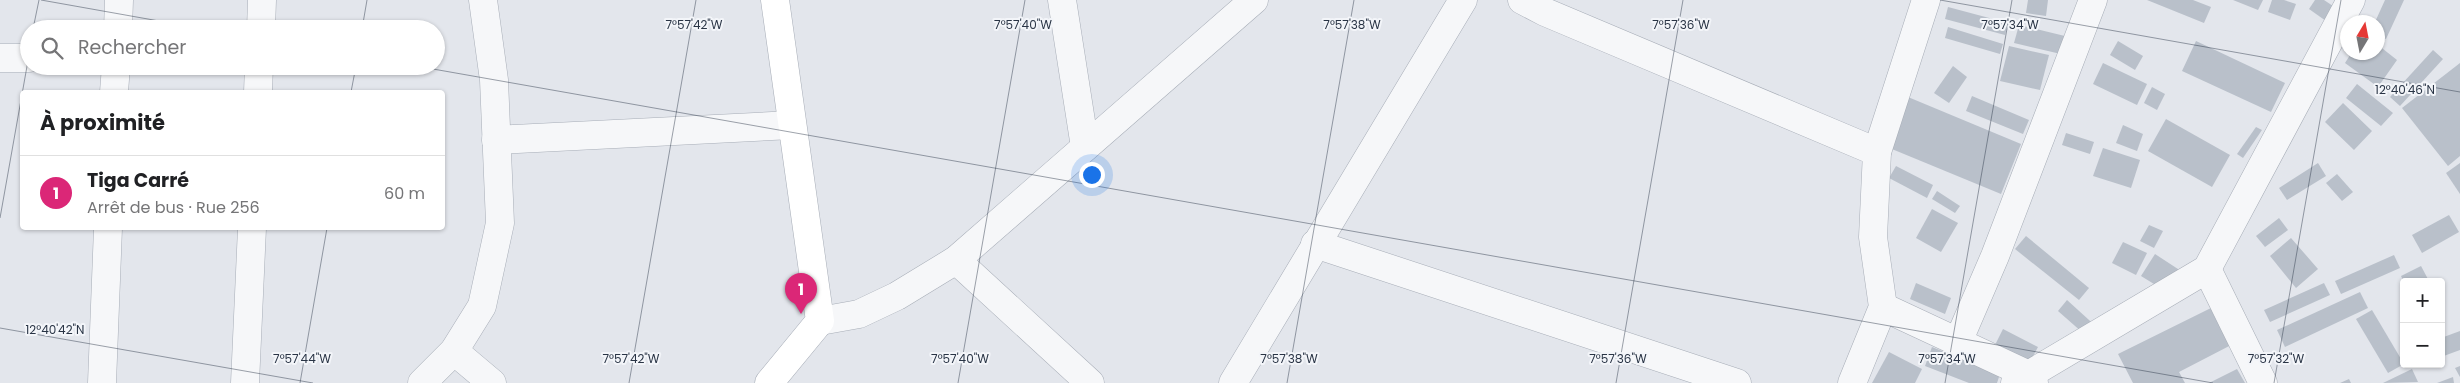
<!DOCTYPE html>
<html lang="fr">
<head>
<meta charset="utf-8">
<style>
	body { margin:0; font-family:Poppins,sans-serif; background:#f6f6f6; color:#202124 }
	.controls { position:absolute; right:15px; bottom:15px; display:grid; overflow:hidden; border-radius:5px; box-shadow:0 1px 4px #0004 }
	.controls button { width:45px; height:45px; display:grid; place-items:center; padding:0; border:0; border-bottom:1px solid #e0e0e0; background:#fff; color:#202124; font:25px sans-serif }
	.compass { position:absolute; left:2340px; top:15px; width:45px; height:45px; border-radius:50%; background:#fff; box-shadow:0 1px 4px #0004; rotate:10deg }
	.you { position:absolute; left:1091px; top:174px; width:18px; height:18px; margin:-12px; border:4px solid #fff; border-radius:50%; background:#1a73e8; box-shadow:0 0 0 8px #1a73e833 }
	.badge { display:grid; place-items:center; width:32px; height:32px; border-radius:50%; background:#db2777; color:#fff; font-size:16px; font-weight:700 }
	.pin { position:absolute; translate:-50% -41px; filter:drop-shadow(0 1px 2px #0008) }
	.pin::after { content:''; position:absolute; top:26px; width:18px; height:15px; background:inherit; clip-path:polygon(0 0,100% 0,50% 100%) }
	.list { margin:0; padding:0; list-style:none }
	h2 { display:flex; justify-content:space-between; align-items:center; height:65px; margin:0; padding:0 20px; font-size:21px }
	h2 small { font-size:16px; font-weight:400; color:#757577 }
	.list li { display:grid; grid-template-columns:32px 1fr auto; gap:15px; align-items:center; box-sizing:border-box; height:75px; padding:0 20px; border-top:1px solid #e0e0e0 }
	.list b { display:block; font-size:19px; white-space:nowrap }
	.list p { margin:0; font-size:16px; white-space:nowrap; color:#757577 }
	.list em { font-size:16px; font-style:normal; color:#757577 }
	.icon { flex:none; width:28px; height:28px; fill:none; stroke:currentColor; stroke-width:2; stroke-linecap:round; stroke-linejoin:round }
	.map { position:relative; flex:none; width:2460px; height:383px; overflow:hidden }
	.search { position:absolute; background:#fff; box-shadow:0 1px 4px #0004; left:20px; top:20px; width:425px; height:55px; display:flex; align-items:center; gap:12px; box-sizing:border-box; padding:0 18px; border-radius:28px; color:#757577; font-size:19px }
	.panel { position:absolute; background:#fff; box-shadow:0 1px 4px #0004; left:20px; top:90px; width:425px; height:140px; border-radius:5px }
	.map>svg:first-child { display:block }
	.building { fill:#b9c0ca }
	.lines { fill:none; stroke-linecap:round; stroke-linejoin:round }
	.street-casing { stroke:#a7adb7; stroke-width:29 }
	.secondary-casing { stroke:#a7adb7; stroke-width:29 }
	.street { stroke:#f6f7f9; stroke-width:28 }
	.secondary { stroke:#fff; stroke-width:28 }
	.ticks { fill:none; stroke:#293445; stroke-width:1; stroke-opacity:0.45 }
	.ticks-label { font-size:12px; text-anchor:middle; fill:#293445; stroke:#f3f5f9; stroke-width:4; stroke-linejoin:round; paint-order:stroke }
</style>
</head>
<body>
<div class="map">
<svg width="2460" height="383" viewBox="0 0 2460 383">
	<rect width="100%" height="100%" fill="#e3e6ec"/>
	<g class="building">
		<path d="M 2028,0 L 2048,0 L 2046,16 L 2026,13 Z"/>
		<path d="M 2147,0 L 2193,0 L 2211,7 L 2204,23 Z"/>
		<path d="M 2233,0 L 2263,0 L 2258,10 Z"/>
		<path d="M 2272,0 L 2284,0 L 2296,4 L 2290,20 L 2268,12 Z"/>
		<path d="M 2315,0 L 2324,0 L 2336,8 L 2326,21 L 2309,9 Z"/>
		<path d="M 2385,0 L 2404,0 L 2386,39 L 2378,35 L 2378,22 L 2375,22 Z"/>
		<path d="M 1948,7 L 2008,23 L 2005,35 L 1945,19 Z"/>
		<path d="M 2019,25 L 2069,37 L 2065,55 L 2014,43 Z"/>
		<path d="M 1948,27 L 2003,44 L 2000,54 L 1945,38 Z"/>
		<path d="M 2118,41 L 2143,56 L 2135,70 L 2110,55 Z"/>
		<path d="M 2196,41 L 2285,83 L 2271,112 L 2182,71 Z"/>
		<path d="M 2378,45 L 2397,60 L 2378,87 L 2345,63 L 2352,52 L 2378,52 Z"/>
		<path d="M 2009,46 L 2049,55 L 2040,90 L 2000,81 Z"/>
		<path d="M 2433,50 L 2443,59 L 2400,106 L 2390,97 Z"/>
		<path d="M 2103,63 L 2147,84 L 2137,105 L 2093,84 Z"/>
		<path d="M 2460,63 L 2460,156 L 2448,166 L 2402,108 Z"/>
		<path d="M 1953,66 L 1967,77 L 1949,103 L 1934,93 Z"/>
		<path d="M 2357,84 L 2393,113 L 2381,126 L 2346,98 Z"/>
		<path d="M 2152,87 L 2165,94 L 2157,110 L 2144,103 Z"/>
		<path d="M 1972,96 L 2029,120 L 2023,134 L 1966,111 Z"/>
		<path d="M 1908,97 L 2021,144 L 2001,194 L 1887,147 Z"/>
		<path d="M 2343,103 L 2372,131 L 2354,150 L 2325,122 Z"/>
		<path d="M 2166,119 L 2230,155 L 2212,187 L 2148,151 Z"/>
		<path d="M 2123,125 L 2143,134 L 2137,151 L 2116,143 Z"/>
		<path d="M 2256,127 L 2262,130 L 2243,158 L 2237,154 Z"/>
		<path d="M 2066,133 L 2094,142 L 2090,154 L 2062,145 Z"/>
		<path d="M 2103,148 L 2140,160 L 2131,188 L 2093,176 Z"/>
		<path d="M 2318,163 L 2326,176 L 2287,200 L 2279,188 Z"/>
		<path d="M 2460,163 L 2460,194 L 2446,173 Z"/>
		<path d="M 1896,166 L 1933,185 L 1927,198 L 1889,178 Z"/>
		<path d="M 2337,174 L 2353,192 L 2342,201 L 2326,183 Z"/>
		<path d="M 1937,191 L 1960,206 L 1955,213 L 1932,199 Z"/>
		<path d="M 1932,209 L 1958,223 L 1941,252 L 1916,238 Z"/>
		<path d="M 2449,215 L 2459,232 L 2422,253 L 2412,235 Z"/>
		<path d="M 2279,218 L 2288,230 L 2265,247 L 2256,236 Z"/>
		<path d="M 2149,225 L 2163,231 L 2154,248 L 2140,241 Z"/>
		<path d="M 2026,236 L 2089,288 L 2079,300 L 2015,249 Z"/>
		<path d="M 2291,238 L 2318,269 L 2296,288 L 2270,256 Z"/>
		<path d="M 2123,242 L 2147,253 L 2136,275 L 2112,263 Z"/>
		<path d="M 2155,254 L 2181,271 L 2167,292 L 2141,276 Z"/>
		<path d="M 2394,255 L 2400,268 L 2341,294 L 2335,281 Z"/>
		<path d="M 2421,266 L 2429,281 L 2404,282 L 2401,276 Z"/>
		<path d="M 1916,283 L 1951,298 L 1945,314 L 1910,299 Z"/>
		<path d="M 2324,283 L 2330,295 L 2270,322 L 2264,310 Z"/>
		<path d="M 2360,292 L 2368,308 L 2285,347 L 2277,330 Z"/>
		<path d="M 2067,300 L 2100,330 L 2091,340 L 2058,311 Z"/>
		<path d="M 2215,306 L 2235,343 L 2179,372 L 2185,383 L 2133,383 L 2118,354 Z"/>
		<path d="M 2372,310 L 2404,364 L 2388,373 L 2356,319 Z"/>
		<path d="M 2003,329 L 2038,347 L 2030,362 L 1995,345 Z"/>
		<path d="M 2460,331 L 2460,350 L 2441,357 L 2441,338 Z"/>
		<path d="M 1932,347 L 2000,374 L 1997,383 L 1969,383 L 1925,366 Z"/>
		<path d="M 1889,352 L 1922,369 L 1915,383 L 1872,383 Z"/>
		<path d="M 2460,366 L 2460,377 L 2455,368 Z"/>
		<path d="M 2237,369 L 2245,383 L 2209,383 Z"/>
		<path d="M 2412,369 L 2418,382 L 2383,383 Z"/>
		<path d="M 2453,377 L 2454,383 L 2437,383 Z"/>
		<path d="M 2349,379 L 2351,383 L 2340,383 Z"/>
	</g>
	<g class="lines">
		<defs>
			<g id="street">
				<path d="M 1062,0 L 1085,147"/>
				<path d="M 1522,0 L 1545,12 L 1877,152"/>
				<path d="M 118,29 L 119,0"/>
				<path d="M 261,29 L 262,0"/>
				<path d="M 0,58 L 29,58"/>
				<path d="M 114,92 L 116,66"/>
				<path d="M 258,92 L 259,66"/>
				<path d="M 496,140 L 792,125"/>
				<path d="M 1315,244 L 1737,383"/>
				<path d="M 956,260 L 1090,383"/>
				<path d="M 2207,269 L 2263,383"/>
				<path d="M 1883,307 L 2031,376 L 2034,383"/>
				<path d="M 820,321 L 859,314 L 897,296 L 956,260 L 1254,0"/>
				<path d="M 1958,342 L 1995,256 L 2093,0"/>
				<path d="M 454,351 L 492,383"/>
				<path d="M 102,383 L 108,228"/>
				<path d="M 245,383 L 252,228"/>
				<path d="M 422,383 L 454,351 L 482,306 L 500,223 L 494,80 L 483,0"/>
				<path d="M 1233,383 L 1463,0"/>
				<path d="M 1852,383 L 1883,307 L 1873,237 L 1877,152 L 1926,0"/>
				<path d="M 2015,383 L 2207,269 L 2351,0"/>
			</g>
			<path id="secondary" d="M 769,383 L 820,321 L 775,0"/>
		</defs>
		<use href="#street" class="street-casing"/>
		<use href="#secondary" class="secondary-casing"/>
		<use href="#street" class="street"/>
		<use href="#secondary" class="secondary"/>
	</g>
	<path class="ticks" d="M 41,0 L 204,29M 1940,0 L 2460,92M 33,29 L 39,0M 362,29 L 367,0M 416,66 L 2213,383M 351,92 L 356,66M 0,218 L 29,55M 0,328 L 313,383M 300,383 L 327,228M 629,383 L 696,0M 958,383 L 1025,0M 1287,383 L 1354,0M 1616,383 L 1683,0M 1945,383 L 2012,0M 2274,383 L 2341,0"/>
	<g class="ticks-label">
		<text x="1352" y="29">7°57'38"W</text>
		<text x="694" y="29">7°57'42"W</text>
		<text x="1023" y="29">7°57'40"W</text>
		<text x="1681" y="29">7°57'36"W</text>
		<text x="2010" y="29">7°57'34"W</text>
		<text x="2405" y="94">12°40'46"N</text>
		<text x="55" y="334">12°40'42"N</text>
		<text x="302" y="363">7°57'44"W</text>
		<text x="631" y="363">7°57'42"W</text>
		<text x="960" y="363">7°57'40"W</text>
		<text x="1289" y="363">7°57'38"W</text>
		<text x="1618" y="363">7°57'36"W</text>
		<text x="1947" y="363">7°57'34"W</text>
		<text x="2276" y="363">7°57'32"W</text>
	</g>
</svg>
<div class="controls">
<button>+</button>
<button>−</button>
</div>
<svg class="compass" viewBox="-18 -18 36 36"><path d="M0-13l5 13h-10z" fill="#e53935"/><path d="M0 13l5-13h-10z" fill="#757577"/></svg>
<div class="you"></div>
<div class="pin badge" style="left:801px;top:314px">1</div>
<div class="search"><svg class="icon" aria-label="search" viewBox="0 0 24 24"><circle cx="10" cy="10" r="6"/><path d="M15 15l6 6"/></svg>Rechercher</div>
<section class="panel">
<h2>À proximité<small></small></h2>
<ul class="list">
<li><span class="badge">1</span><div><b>Tiga Carré</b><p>Arrêt de bus · Rue 256</p></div><em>60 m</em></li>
</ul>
</section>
</div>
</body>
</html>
